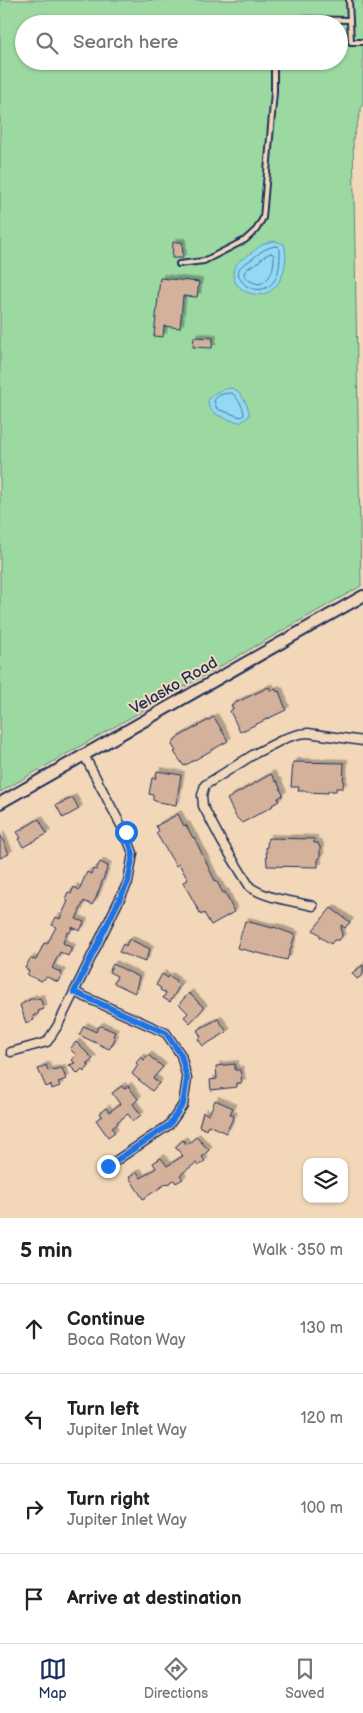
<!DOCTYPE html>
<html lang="en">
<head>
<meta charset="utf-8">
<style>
	body { margin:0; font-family:"Balsamiq Sans",sans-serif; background:#f2f2f2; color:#222 }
	.controls { position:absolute; right:15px; bottom:15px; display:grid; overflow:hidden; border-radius:10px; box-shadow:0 1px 4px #0004 }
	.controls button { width:45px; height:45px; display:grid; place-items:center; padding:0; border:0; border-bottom:1px solid #e0e0e0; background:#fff; color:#222; font:25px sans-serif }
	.stop { position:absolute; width:15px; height:15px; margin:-11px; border:4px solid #1a73e8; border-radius:50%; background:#fff }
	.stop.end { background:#1a73e8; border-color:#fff; box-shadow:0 1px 5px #0008 }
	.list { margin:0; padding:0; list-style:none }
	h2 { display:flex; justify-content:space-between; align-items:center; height:65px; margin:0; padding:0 20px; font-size:21px }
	h2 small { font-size:16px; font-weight:400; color:#767676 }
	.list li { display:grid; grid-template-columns:32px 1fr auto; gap:15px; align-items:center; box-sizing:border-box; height:90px; padding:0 20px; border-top:1px solid #e0e0e0 }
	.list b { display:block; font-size:19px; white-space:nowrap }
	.list p { margin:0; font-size:16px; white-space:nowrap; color:#767676 }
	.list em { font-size:16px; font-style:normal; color:#767676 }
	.icon { flex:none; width:28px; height:28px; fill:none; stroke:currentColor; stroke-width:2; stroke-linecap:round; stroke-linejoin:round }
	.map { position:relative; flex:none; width:363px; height:1218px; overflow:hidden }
	.search { position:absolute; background:#fff; box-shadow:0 1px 4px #0004; left:15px; right:15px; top:15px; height:55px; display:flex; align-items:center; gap:12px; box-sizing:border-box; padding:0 18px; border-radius:28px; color:#767676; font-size:19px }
	.sheet { height:425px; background:#fff }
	nav { display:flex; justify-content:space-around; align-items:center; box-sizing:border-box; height:70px; border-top:1px solid #e0e0e0; background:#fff; font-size:14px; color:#767676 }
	nav a { display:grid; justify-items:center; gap:2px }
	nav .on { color:#1b2f5e }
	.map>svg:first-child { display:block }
	.green { fill:#9cd9a1; stroke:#5c8480; fill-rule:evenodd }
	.water { fill:#92d9f3; stroke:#6295b7 }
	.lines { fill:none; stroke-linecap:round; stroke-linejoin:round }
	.shore { stroke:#4b739a; stroke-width:1 }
	.building { fill:#d4b19a; stroke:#1b2f5e; filter:url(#shadow) }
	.service-casing { stroke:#1b2f5e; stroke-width:8 }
	.minor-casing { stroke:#1b2f5e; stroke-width:11 }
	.tertiary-casing { stroke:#1b2f5e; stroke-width:14 }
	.service { stroke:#f2d8b9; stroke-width:4 }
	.minor { stroke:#f2d8b9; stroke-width:8 }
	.tertiary { stroke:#f2d8b9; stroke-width:10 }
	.route { stroke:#1a73e8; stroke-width:6 }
	.labels { text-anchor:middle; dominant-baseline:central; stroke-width:4; stroke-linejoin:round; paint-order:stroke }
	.street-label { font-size:16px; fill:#1b2f5e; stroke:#f2d8b9 }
</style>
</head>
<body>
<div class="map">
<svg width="363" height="1218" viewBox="0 0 363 1218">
	<defs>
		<filter id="shadow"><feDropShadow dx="3.5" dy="-3.5" stdDeviation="0" flood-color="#0004"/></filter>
	</defs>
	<rect width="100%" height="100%" fill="#f2d8b9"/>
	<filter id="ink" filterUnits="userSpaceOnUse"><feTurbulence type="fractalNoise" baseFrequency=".02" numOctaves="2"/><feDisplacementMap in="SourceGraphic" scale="10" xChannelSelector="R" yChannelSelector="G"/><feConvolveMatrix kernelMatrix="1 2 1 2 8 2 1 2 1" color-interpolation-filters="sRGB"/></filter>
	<g filter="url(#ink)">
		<path class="green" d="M 0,0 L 363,0 L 363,102 L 353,139 L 361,586 L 0,792 ZM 24,24 L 339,24 L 339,61 L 24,61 Z"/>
		<g class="water">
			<path d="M 275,241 L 284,244 C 287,254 286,268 281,278 C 264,317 209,278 245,257 C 257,250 260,243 275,241 Z"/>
			<path d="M 232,388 C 241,392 250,406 249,416 L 242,422 C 237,423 217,416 213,412 C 198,397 221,389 232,388 Z"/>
		</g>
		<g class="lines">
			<g class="shore">
				<path d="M 277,246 L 280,250 C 280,261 280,271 274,281 C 264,296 241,290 238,272 C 240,264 246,264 252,259 C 261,252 265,247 277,246 Z"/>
				<path d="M 271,253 L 274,255 C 274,267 272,280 259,284 C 253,283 238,277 247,269 C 250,266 254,265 258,262 C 262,258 265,255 271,253 Z"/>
				<path d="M 232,393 C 238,399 244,407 244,415 L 241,417 L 217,409 L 214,401 C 218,394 225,393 232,393 Z"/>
			</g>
		</g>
		<g class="building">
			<path d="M 173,242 L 182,242 L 183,258 L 172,258 Z"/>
			<path d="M 160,278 L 199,282 L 197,297 L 183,296 L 180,328 L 164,326 L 163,337 L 154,336 Z"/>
			<path d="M 194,337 L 213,338 L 212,348 L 193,347 Z"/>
			<path d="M 269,687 L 271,691 L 276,689 L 277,692 L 279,691 L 286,710 L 240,732 L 230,711 L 233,709 L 231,705 Z"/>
			<path d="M 214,717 L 228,741 L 184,766 L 174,752 L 176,751 L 172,745 L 175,739 Z"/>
			<path d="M 293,762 L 344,763 L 343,788 L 336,788 L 336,791 L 328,791 L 328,793 L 306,792 L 306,791 L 298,791 L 299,787 L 291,787 Z"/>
			<path d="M 157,771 L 181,775 L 176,805 L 158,802 L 153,800 L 153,795 L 149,794 L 152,778 L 156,778 Z"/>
			<path d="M 271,774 L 276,782 L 277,781 L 283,795 L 278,798 L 279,801 L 272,805 L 273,806 L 242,823 L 236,817 L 227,799 Z"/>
			<path d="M 73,798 L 79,809 L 63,818 L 56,805 Z"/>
			<path d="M 178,814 L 184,826 L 186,825 L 193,838 L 194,837 L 215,881 L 216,880 L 223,893 L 225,892 L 234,912 L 211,925 L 204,913 L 201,915 L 183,882 L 188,880 L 179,864 L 176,866 L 156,833 L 159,831 L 156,826 Z"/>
			<path d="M 39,819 L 47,834 L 23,847 L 18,839 L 21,838 L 17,832 Z"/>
			<path d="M 0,834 L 9,854 L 0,858 Z"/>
			<path d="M 268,838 L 314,839 L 314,843 L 318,843 L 319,846 L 320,846 L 320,858 L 318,859 L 318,867 L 267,866 L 266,847 L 267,847 Z"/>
			<path d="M 100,862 L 108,866 L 96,898 L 92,905 L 84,901 L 76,919 L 84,922 L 80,931 L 72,927 L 70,933 L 67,932 L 63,943 L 72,948 L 68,956 L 60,952 L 52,968 L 62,973 L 58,982 L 47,977 L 41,981 L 27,975 L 29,971 L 25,968 L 30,959 L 36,960 L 44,943 L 47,944 L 56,927 L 52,925 L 56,917 L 60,919 L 68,901 L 65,899 L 68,892 L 71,894 L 74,887 L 79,890 L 87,872 L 91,874 L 93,869 L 96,870 Z"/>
			<path d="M 331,908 L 350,922 L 345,928 L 341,925 L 342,937 L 339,940 L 334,940 L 331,944 L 320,937 L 320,935 L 313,930 Z"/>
			<path d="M 245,921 L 273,928 L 274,927 L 295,935 L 287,960 L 237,948 Z"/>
			<path d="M 129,939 L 150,949 L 145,962 L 119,952 L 123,944 L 126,946 Z"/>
			<path d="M 113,964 L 139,977 L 135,993 L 114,983 L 117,976 L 109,972 Z"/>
			<path d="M 363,965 L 363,975 L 357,979 L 352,973 Z"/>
			<path d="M 162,974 L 168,978 L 169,976 L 176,980 L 175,982 L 180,985 L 170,1002 L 163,998 L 166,993 L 160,990 L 161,988 L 156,985 Z"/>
			<path d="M 189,993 L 204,1008 L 190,1023 L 184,1017 L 188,1013 L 179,1004 Z"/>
			<path d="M 33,998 L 34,1000 L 40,998 L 44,1009 L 38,1011 L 39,1013 L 33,1016 L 34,1020 L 26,1023 L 20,1005 Z"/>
			<path d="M 218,1019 L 227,1032 L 203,1046 L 198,1039 L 201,1037 L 197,1030 Z"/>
			<path d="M 84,1026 L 96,1032 L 98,1027 L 101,1026 L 115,1032 L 113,1036 L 115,1038 L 111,1047 L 109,1049 L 79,1035 Z"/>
			<path d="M 76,1042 L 93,1059 L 87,1064 L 89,1066 L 84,1072 L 82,1070 L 78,1074 L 69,1065 L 75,1063 L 72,1060 L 76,1055 L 70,1049 Z"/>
			<path d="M 148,1055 L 163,1067 L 153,1078 L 159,1083 L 152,1091 L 132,1074 L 138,1065 L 136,1063 L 141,1057 L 144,1060 Z"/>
			<path d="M 235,1064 L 235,1070 L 240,1070 L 242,1083 L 237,1083 L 237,1087 L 211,1090 L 210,1080 L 217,1079 L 216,1066 Z"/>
			<path d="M 46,1065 L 48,1071 L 62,1068 L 66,1079 L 58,1082 L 60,1086 L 52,1089 L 51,1085 L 46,1087 L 38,1069 Z"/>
			<path d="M 122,1086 L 124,1089 L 128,1086 L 138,1099 L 133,1104 L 141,1115 L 133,1121 L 128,1114 L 117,1122 L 118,1124 L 112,1128 L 115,1132 L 108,1137 L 96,1120 L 102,1116 L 100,1113 L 106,1108 L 109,1112 L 120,1104 L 112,1093 Z"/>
			<path d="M 215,1100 L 233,1108 L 230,1114 L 234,1116 L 226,1133 L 208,1125 L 206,1130 L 199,1126 L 203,1112 L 209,1115 Z"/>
			<path d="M 196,1137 L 209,1150 L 202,1157 L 205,1161 L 198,1166 L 196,1163 L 180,1175 L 183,1179 L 176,1183 L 174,1180 L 168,1184 L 167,1183 L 143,1199 L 129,1177 L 137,1172 L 141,1178 L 156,1168 L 153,1163 L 161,1158 L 167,1166 L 183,1156 L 175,1147 L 183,1140 L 187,1145 Z"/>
		</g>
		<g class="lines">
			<defs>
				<g id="service">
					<path d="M 349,0 L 351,42 L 363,42"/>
					<path d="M 289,24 L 296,19 L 350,20"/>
					<path d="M 179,264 L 204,261 L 245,240 L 256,230 L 263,218 L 274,92 L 274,61"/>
				</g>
				<g id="minor">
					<path d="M 313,906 C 294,901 267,899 250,887 L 222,842 L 203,806 L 202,795 L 205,785 L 256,753 L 286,738 L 299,734 L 308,733 L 363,741"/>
					<path d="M 74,992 L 166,1033 L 181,1055 L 187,1079 L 183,1105 L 169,1125 L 108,1166"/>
					<path d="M 11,1052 L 47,1042 L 58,1025 L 128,882 L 133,853 L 125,833 L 84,755"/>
				</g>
				<path id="tertiary" d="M 0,803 L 363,596"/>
			</defs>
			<use href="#service" class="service-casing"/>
			<use href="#minor" class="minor-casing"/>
			<use href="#tertiary" class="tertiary-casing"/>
			<use href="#service" class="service"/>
			<use href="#minor" class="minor"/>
			<use href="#tertiary" class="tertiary"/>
		</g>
	</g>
	<g class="lines" filter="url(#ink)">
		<path class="route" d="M 108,1166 L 169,1125 L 183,1104 L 187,1079 L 181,1055 L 166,1033 L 74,992 L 128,882 L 133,854 L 126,832"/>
	</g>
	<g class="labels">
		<g class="street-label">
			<text transform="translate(174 686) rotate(-30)">Velasko Road</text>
		</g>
	</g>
</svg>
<div class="controls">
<button><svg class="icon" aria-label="layers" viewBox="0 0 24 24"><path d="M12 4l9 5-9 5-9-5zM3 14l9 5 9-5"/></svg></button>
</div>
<div class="stop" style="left:126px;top:832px"></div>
<div class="stop end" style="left:108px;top:1166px"></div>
<div class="search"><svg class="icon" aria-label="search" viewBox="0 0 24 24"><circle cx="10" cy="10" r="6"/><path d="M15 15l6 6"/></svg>Search here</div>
</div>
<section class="sheet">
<h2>5 min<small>Walk · 350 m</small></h2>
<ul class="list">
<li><svg class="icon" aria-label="ahead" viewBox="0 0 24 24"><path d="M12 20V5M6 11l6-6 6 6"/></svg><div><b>Continue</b><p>Boca Raton Way</p></div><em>130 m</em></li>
<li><svg class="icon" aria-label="left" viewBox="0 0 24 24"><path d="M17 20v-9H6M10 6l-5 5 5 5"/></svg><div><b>Turn left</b><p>Jupiter Inlet Way</p></div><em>120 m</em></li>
<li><svg class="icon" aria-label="right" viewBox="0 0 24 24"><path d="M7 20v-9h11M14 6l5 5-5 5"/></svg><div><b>Turn right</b><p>Jupiter Inlet Way</p></div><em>100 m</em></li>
<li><svg class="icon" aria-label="arrive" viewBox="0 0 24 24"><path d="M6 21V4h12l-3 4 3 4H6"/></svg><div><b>Arrive at destination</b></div></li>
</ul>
</section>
<nav>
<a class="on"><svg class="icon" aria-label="map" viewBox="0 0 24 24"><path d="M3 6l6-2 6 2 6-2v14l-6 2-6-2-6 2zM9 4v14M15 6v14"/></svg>Map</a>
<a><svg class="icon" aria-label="directions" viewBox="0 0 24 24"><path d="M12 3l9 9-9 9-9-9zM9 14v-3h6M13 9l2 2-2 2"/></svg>Directions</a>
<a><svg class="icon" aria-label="saved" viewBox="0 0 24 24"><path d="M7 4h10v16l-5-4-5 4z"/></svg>Saved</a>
</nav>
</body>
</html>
